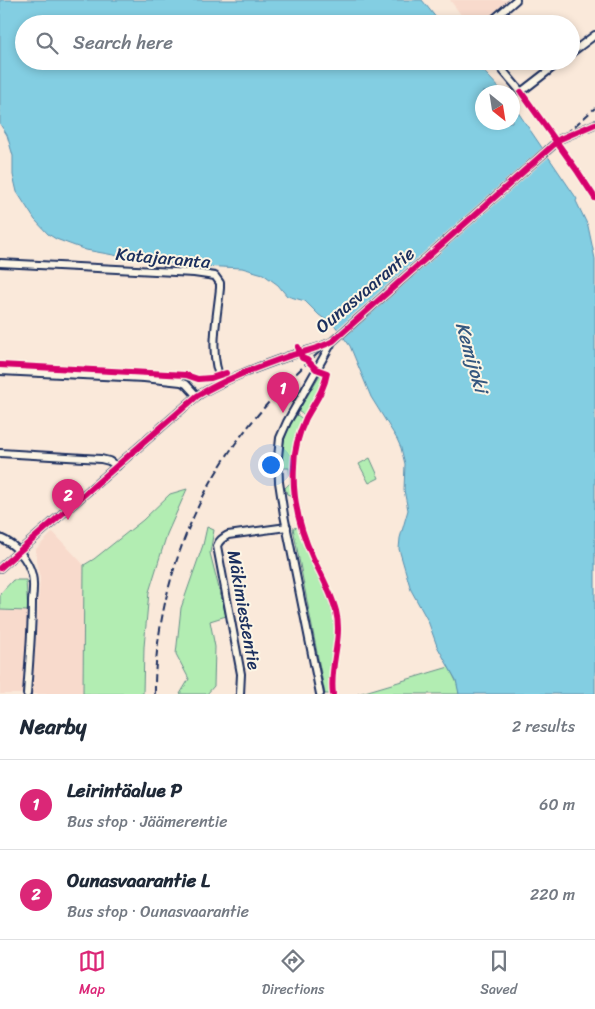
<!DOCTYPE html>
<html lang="en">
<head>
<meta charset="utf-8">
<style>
	body { margin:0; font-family:Sriracha,sans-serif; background:#f2f2f3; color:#1f2937 }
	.compass { position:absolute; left:475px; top:85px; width:45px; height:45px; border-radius:50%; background:#fff; box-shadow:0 2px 8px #0003; rotate:150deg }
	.you { position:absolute; left:270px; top:464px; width:18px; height:18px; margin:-12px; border:4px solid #fff; border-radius:50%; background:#1a73e8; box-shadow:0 0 0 8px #1a73e833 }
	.badge { display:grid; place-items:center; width:32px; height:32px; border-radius:50%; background:#db2777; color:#fff; font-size:16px; font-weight:700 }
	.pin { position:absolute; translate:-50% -41px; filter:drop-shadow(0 1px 2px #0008) }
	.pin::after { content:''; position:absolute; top:26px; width:18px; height:15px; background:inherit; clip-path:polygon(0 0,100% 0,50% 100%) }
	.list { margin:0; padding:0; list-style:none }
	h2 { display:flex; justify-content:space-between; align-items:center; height:65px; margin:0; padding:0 20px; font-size:21px }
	h2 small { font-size:16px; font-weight:400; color:#747a83 }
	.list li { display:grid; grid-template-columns:32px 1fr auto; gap:15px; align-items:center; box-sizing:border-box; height:90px; padding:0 20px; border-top:1px solid #e0e1e3 }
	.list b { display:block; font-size:19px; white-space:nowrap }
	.list p { margin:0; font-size:16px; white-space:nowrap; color:#747a83 }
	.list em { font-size:16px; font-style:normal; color:#747a83 }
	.icon { flex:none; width:28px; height:28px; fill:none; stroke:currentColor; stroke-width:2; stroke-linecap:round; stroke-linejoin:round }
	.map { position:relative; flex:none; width:595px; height:694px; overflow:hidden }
	.search { position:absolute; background:#fff; box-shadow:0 2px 8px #0003; left:15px; right:15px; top:15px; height:55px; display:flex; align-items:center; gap:12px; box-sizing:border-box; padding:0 18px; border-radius:28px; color:#747a83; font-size:19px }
	.sheet { height:245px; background:#fff }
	nav { display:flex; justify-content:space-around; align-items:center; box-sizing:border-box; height:70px; border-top:1px solid #e0e1e3; background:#fff; font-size:14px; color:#747a83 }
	nav a { display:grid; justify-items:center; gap:2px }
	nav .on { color:#db2777 }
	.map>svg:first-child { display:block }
	.built { fill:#f8dacc }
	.green { fill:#b2edb2; stroke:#668e88 }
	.water { fill:#83cee2; stroke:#598ead }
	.pier { fill:#fae9da }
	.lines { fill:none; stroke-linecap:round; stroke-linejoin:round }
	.minor-casing { stroke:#1b2f5e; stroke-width:10 }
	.minor { stroke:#fcf5e5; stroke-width:6 }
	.rail { stroke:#1b2f5e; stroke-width:2; stroke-dasharray:8 4; stroke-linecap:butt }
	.cycleway-casing { stroke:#fcf5e5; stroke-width:9 }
	.cycleway { stroke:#d6006c; stroke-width:6 }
	.labels { text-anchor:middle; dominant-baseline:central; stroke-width:4; stroke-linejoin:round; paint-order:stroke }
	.street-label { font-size:18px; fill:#1b2f5e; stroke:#fcf5e5 }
	.water-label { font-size:19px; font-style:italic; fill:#35577f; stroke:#fcf5e5 }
</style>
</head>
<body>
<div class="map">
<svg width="595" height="694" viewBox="0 0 595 694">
	<rect width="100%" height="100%" fill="#fae9da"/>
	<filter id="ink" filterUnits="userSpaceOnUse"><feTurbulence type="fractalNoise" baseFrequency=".02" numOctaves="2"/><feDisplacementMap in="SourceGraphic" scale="10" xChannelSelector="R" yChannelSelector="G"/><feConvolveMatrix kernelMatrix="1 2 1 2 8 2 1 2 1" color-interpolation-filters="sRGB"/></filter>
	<g filter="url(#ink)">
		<g class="built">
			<path d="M 450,0 L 509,0 L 480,24 L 468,24 Z"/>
			<path d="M 53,532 L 84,565 L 83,694 L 32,694 L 40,578 L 36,561 L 36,549 Z"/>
			<path d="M 0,610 L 28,611 L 22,694 L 0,694 Z"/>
		</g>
		<g class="green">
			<path d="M 321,373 L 325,378 L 305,415 L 299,412 L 299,410 Z"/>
			<path d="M 297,415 L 303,419 C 291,445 290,468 292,496 L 287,494 L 285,488 L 290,483 L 289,468 L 283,468 C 280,450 285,429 297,415 Z"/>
			<path d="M 370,458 L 379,478 L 369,483 L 359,464 Z"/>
			<path d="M 187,489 L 167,534 L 149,592 L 144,647 L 143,694 L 83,694 L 84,565 L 94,559 L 143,520 L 170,494 Z"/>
			<path d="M 207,527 L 214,530 L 210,553 L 226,616 L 210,621 L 215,647 L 214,686 L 207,694 L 180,694 L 189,679 L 176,654 L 181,608 L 203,545 Z"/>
			<path d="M 299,527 C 303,540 306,552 312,564 C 320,582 331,601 334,621 C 338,646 328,669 330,694 L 325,694 L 293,528 Z"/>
			<path d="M 13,580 L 26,580 L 28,611 L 0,610 L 0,594 Z"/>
			<path d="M 449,667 L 458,685 L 459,694 L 358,694 Z"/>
		</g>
		<path class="water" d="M 0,0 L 422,0 L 441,24 L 24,24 L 24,61 L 474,61 L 503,92 L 482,92 L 482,122 L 512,122 L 513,105 L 577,199 L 576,201 L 588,226 L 595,259 L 595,694 L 459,694 L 456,680 L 437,646 L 428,621 L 411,590 L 399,549 L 400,538 L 408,510 L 404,490 L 405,464 L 401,448 L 397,439 L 371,397 L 350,346 L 336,327 L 319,315 L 305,301 L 287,296 L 278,285 L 263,274 L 242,268 L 179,265 L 135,256 L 119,256 L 86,250 L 56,239 L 48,234 L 35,220 L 17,192 L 13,175 L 13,156 L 7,135 L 0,124 Z"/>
		<path class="pier" d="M 544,146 L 551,155 L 343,339 L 336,330 Z"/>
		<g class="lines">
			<defs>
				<g id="minor">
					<path d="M 488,24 L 516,0"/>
					<path d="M 571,53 L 595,35"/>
					<path d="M 495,61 L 521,92 L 561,61"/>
					<path d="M 0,263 L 194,273 L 215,276 L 220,283 L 220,288 C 217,319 208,354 222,383"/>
					<path d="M 0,371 L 144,378 L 181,382 L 186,384 L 197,396"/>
					<path d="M 0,453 L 101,459 L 109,461 L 117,466"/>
					<path d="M 0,538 C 15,544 28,559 32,575 C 34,583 33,593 32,601 C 32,632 29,663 27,694"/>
					<path d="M 0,568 L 197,396 C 225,379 258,367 289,356 C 304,351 319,349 333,341 L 560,139 L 595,124"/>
					<path d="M 240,694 L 241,674 L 217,546 C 219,540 223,538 228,535 L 287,527"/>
					<path d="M 320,694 L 284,515 L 279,482 L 278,457 L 280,438 L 287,422 L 331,344"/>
				</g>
			</defs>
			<use href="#minor" class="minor-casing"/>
			<use href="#minor" class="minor"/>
			<path class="rail" d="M 155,694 C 154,609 185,513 235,444 C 256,415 280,389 306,364 L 595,108"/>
			<defs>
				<g id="cycleway">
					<path d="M 521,92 L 578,172 L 595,198"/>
					<path d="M 298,347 L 302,358 L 307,360 L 316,369 L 327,373 C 324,391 314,403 306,418 C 299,433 294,449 294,466 C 292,497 300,530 313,558 C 321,575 331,592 336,611 C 343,639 329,666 333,694"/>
					<path d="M 0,365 L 186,375 L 198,379 L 211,378 L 226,373"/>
					<path d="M 0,568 L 197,396 C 225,379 258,367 289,356 C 304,351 319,349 333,341 L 560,139 L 595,124"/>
				</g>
			</defs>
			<use href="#cycleway" class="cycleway-casing"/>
			<use href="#cycleway" class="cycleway"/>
		</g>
	</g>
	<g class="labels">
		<g class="street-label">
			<text transform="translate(163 258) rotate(5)">Katajaranta</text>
			<text transform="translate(365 290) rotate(-40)">Ounasvaarantie</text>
			<text transform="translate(244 610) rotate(80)">Mäkimiestentie</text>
		</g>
		<g class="water-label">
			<text transform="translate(472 357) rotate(74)">Kemijoki</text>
		</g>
	</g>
</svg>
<svg class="compass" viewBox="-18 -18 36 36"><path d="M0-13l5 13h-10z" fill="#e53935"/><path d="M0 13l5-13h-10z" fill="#747a83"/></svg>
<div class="you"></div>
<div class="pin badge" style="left:283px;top:413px">1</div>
<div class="pin badge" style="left:68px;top:520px">2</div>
<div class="search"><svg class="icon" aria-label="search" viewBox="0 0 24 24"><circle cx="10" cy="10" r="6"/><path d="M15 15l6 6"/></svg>Search here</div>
</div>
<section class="sheet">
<h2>Nearby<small>2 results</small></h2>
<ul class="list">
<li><span class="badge">1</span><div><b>Leirintäalue P</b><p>Bus stop · Jäämerentie</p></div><em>60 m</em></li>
<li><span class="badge">2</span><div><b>Ounasvaarantie L</b><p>Bus stop · Ounasvaarantie</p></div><em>220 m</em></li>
</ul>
</section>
<nav>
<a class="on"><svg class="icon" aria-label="map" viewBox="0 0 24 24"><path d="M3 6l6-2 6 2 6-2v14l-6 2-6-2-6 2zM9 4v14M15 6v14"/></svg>Map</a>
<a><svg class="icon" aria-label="directions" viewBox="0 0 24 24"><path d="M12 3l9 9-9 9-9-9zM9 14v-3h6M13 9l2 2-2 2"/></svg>Directions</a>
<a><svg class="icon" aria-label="saved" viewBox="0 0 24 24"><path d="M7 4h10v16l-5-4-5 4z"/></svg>Saved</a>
</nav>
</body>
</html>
